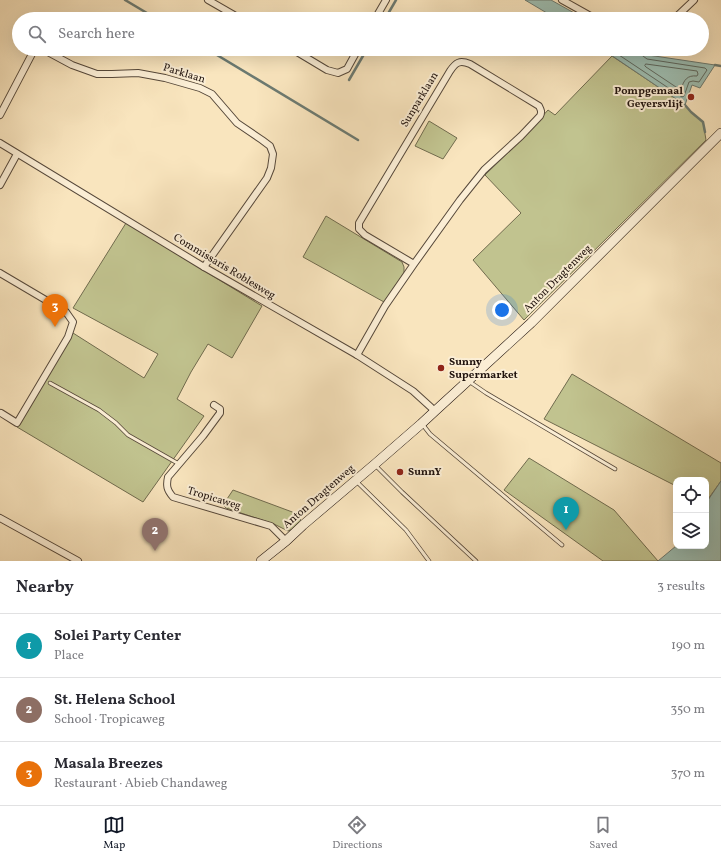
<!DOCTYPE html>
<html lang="en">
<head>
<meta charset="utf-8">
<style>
	body { margin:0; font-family:Vollkorn,serif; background:#f7f7f7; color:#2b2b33 }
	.controls { position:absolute; right:12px; bottom:12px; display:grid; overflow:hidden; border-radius:8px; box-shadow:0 4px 16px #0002 }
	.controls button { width:36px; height:36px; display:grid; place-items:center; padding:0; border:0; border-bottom:1px solid #e1e1e2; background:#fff; color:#2b2b33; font:20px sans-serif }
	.you { position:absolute; left:502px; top:310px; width:14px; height:14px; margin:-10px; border:3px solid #fff; border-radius:50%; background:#1a73e8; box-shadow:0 0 0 6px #1a73e833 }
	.badge { display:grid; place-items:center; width:26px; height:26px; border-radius:50%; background:#111827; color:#fff; font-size:13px; font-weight:700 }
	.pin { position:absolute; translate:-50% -33px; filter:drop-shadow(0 1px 2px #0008) }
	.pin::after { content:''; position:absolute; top:21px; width:14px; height:12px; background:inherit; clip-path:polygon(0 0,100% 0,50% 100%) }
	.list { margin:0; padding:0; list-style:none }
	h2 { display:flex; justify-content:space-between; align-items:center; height:52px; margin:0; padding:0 16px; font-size:17px }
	h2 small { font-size:13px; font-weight:400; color:#7c7c81 }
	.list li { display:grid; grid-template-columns:26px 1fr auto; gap:12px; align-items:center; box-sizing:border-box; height:64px; padding:0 16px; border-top:1px solid #e1e1e2 }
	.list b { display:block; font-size:15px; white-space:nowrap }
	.list p { margin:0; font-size:13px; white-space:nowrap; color:#7c7c81 }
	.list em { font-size:13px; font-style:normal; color:#7c7c81 }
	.icon { flex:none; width:22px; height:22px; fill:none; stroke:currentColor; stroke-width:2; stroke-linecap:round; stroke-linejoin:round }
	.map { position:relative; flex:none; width:721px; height:561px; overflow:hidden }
	.search { position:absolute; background:#fff; box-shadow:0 4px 16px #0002; left:12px; right:12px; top:12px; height:44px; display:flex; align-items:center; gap:10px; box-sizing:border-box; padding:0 14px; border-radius:22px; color:#7c7c81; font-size:15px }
	.sheet { height:244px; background:#fff }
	nav { display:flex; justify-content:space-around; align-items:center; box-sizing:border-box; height:56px; border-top:1px solid #e1e1e2; background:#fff; font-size:11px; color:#7c7c81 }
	nav a { display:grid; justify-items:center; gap:2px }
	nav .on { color:#111827 }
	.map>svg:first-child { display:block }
	.green { fill:#c1c38f; stroke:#706b4e }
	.water { fill:#9ebfb3; stroke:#6c7a71 }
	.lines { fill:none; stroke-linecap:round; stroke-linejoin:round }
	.shore { stroke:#5f6960; stroke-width:1 }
	.stream { stroke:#6c7a71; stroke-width:2.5 }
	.service-casing { stroke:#56483a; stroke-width:4.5 }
	.minor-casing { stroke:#56483a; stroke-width:8 }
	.secondary-casing { stroke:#20130e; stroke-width:10 }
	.service { stroke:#fbeed5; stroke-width:3 }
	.minor { stroke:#fbeed5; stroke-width:6 }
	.secondary { stroke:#fbeed5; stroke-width:9 }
	.poi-dot { fill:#8f2418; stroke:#fbeed5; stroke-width:1.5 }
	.labels { text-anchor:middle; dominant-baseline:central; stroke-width:4; stroke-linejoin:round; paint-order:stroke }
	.street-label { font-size:11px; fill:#20130e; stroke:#fbeed5 }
	.poi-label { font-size:11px; font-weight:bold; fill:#20130e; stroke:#fbeed5; text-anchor:start }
</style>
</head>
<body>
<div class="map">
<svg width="721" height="561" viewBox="0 0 721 561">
	<rect width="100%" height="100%" fill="#f9e5be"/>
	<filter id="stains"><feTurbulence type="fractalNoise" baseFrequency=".005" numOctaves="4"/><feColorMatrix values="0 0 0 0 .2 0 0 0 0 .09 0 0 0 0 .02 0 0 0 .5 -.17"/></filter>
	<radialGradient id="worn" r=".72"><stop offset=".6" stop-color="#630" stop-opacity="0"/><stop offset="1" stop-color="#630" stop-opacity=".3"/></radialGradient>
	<g class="green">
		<path d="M 612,56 L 685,105 L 691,112 L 703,122 L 706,140 L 524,320 L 473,260 L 521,213 L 485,175 L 523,138 L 548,110 L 555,115 Z"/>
		<path d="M 429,121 L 457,138 L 443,159 L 415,146 Z"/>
		<path d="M 326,216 L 402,262 L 404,267 L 404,273 L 384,302 L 303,257 Z"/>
		<path d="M 126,223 L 262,306 L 232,358 L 208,344 L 191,372 L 177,399 L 204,416 L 143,502 L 17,427 L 73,333 L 144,378 L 158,354 L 73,308 Z"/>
		<path d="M 572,374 L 721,463 L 721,481 L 706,502 L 706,480 L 676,480 L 676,486 L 544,419 Z"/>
		<path d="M 529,458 L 614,510 L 658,561 L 603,561 L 504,490 Z"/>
		<path d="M 233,490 L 295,513 L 300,517 L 301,522 L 293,529 L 288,531 L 274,524 L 226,508 L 224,506 L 225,502 Z"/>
	</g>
	<g class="water">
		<path d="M 525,0 L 551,0 L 585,19 L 557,19 Z"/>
		<path d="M 602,49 L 639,49 L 648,55 L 715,65 L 700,88 L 692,85 L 685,105 Z"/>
		<path d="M 721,481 L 721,561 L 658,561 L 676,546 L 706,546 L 706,503 Z"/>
	</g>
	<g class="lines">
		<g class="shore">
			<path d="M 610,49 L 682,97 L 684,96 L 689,82 L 693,81 L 699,82 L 707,70 L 705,68 L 647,59 L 639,53 L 637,49"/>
			<path d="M 646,64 L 697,71 L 698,74 L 697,76 C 687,75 684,80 681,89 L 679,89 L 646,67 L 645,66 Z"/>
		</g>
		<g class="stream">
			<path d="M 125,0 L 157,19"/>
			<path d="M 385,19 L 396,0"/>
			<path d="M 207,49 L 358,140"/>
			<path d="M 715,65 L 721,66"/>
			<path d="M 349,80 L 367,49"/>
			<path d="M 685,105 L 691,112 L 703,122 L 705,132"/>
		</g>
		<defs>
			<g id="service">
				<path d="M 470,382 L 486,393 L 615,469"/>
				<path d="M 50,383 L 99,410 L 116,423 L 128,435 L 179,464"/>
				<path d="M 423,425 L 430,434 L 562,545"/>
				<path d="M 376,466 L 402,492 L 476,561"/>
				<path d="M 356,481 L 406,530 L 429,561"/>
			</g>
			<g id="minor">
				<path d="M 208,0 L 241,19"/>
				<path d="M 562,0 L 596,19"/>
				<path d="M 375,19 L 386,0"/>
				<path d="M 674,19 L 694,0"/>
				<path d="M 292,49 L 327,70 L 338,73 L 347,69 L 358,49"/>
				<path d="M 0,115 L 33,52 L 46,51 L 72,65 L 97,74 L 112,74 L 138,73 L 165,78 L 200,88 L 212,94 L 237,123 L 262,140 L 270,146 L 273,154 L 271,168 L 267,178 L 204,267"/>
				<path d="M 0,143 L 204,267 L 357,355 L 413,391 L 435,411"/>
				<path d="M 0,185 L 17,154"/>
				<path d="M 0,273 L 66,312 L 73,322 L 68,337 L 17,423 L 1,413"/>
				<path d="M 357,355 L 385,306 L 414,264 L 460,200 L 484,170 L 521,136 L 540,116 C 542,112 541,110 539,106 L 470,64 C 460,60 456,62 450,71 L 359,223 L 359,229 L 365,235 L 414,264"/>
				<path d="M 214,405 L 220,409 L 220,413 L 203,436 L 168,477 C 166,486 167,490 173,497 L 271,526 L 286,541"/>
				<path d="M 0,518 L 78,561"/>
			</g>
			<path id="secondary" d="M 261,561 L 286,541 L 303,525 L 375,464 L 421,424 L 435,411 L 531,323 L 721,133"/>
		</defs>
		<use href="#service" class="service-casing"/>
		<use href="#minor" class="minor-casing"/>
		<use href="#secondary" class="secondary-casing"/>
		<use href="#service" class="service"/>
		<use href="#minor" class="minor"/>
		<use href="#secondary" class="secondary"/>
	</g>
	<g class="poi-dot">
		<circle cx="691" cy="97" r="4"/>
		<circle cx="441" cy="368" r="4"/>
		<circle cx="400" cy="472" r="4"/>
	</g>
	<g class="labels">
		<g class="street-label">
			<text transform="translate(184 74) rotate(17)">Parklaan</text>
			<text transform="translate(420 100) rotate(-59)">Sunparklaan</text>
			<text transform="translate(224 267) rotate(31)">Commissaris Roblesweg</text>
			<text transform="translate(558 279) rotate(-45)">Anton Dragtenweg</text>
			<text transform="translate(319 497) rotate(-41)">Anton Dragtenweg</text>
			<text transform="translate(214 499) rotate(17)">Tropicaweg</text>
		</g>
		<g class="poi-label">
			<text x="683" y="91" text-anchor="end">Pompgemaal<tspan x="683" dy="13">Geyersvlijt</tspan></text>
			<text x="449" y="362">Sunny<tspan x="449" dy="13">Supermarket</tspan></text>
			<text x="408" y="472">SunnY</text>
		</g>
	</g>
	<rect width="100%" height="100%" filter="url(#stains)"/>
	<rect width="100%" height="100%" fill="url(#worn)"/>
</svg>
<div class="controls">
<button><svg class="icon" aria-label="locate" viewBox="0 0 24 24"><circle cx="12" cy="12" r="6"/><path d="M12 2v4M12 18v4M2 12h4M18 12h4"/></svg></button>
<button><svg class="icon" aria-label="layers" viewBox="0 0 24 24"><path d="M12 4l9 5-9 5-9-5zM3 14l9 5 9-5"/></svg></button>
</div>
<div class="you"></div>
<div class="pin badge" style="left:566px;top:530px;background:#0f9aa8">1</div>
<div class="pin badge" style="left:155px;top:551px;background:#8d6e63">2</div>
<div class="pin badge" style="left:55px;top:327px;background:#e8710a">3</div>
<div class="search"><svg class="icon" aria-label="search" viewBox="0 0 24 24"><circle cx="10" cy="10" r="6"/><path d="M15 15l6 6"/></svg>Search here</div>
</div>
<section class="sheet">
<h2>Nearby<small>3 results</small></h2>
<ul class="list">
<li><span class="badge" style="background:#0f9aa8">1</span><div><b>Solei Party Center</b><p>Place</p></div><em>190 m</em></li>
<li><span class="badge" style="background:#8d6e63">2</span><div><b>St. Helena School</b><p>School · Tropicaweg</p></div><em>350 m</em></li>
<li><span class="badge" style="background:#e8710a">3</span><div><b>Masala Breezes</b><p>Restaurant · Abieb Chandaweg</p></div><em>370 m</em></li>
</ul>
</section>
<nav>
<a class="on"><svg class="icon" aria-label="map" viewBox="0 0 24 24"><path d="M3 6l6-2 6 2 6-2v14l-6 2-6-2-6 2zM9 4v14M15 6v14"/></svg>Map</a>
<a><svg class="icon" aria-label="directions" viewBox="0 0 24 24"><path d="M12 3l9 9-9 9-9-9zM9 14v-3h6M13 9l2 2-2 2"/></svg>Directions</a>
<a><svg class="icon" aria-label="saved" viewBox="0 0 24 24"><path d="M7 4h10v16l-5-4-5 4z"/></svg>Saved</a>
</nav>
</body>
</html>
